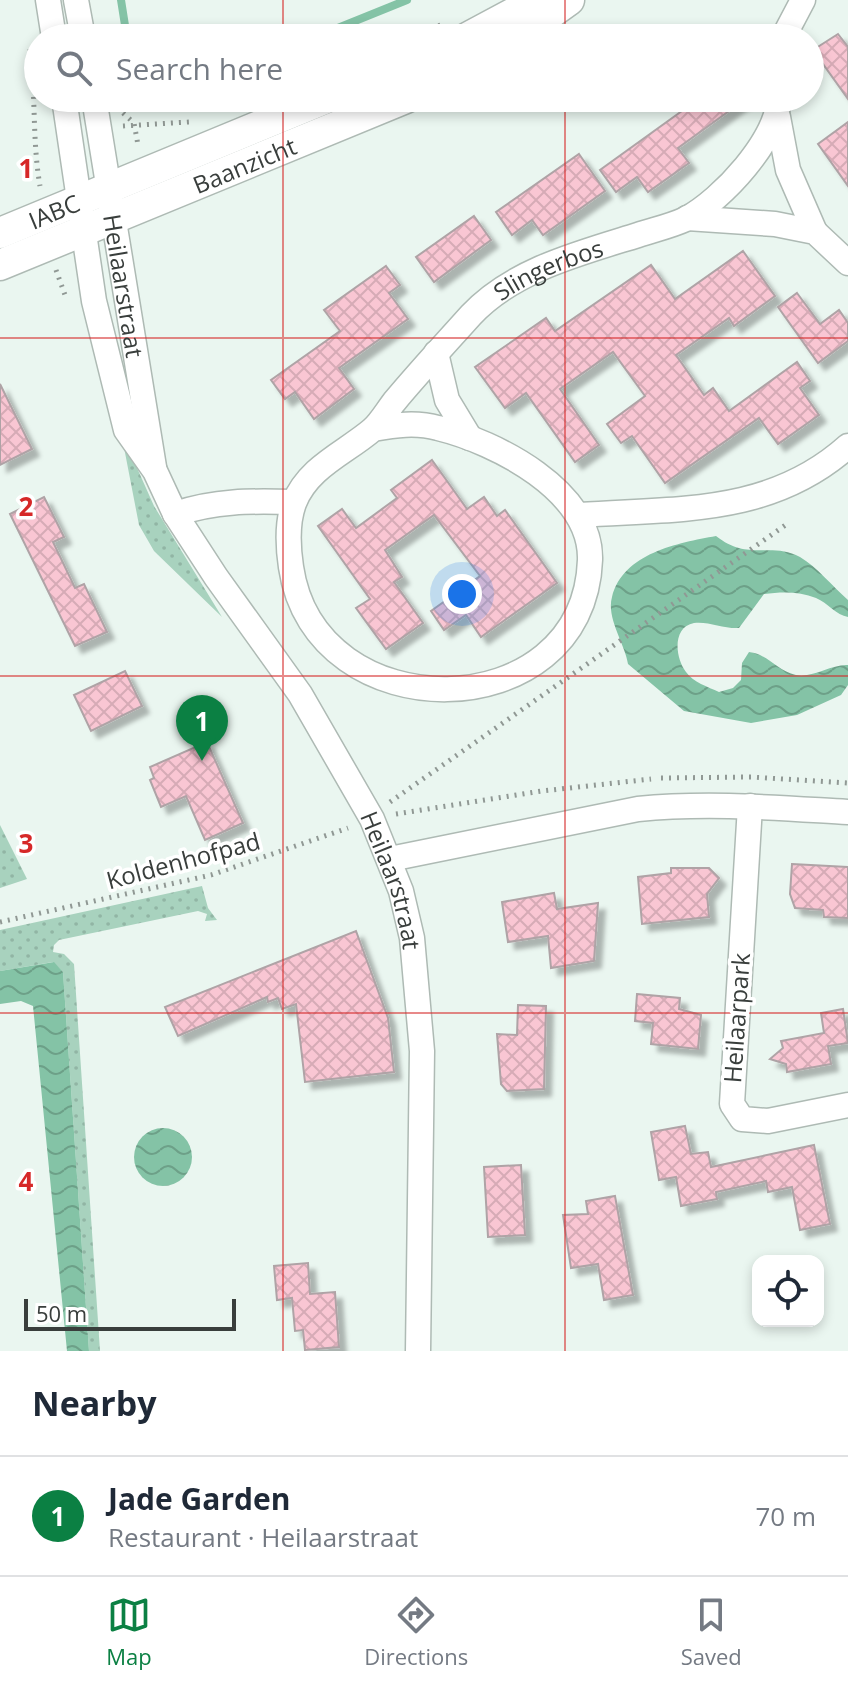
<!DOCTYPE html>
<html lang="en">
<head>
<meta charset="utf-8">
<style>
	body { margin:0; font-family:"Open Sans",sans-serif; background:#f2f2f3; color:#1f2937 }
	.controls { position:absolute; right:24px; bottom:24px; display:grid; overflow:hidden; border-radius:16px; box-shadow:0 4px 12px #0003 }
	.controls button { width:72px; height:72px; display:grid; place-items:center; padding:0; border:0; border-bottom:2px solid #e0e1e3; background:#fff; color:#1f2937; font:40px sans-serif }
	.scale { position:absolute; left:24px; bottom:20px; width:212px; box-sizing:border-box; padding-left:8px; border:4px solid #393e3c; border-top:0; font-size:22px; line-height:28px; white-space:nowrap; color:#393e3c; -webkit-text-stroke:6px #fff; paint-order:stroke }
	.you { position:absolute; left:462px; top:594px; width:28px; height:28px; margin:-20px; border:6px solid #fff; border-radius:50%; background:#1a73e8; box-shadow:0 0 0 12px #1a73e833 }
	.badge { display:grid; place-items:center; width:52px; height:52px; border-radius:50%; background:#0b8043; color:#fff; font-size:26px; font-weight:700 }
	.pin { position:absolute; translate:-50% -66px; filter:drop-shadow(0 2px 4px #0008) }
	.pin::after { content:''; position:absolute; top:42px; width:28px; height:24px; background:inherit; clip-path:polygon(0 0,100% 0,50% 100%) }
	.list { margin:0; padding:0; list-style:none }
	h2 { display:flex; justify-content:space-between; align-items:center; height:104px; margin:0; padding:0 32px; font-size:34px }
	h2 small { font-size:26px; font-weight:400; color:#747a83 }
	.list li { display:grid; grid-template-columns:52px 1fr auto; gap:24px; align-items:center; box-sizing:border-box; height:120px; padding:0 32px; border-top:2px solid #e0e1e3 }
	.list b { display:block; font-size:30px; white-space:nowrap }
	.list p { margin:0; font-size:26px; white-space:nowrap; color:#747a83 }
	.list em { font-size:26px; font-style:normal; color:#747a83 }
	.icon { flex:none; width:44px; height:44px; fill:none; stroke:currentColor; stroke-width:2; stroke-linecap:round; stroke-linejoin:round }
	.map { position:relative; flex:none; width:848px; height:1351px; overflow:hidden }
	.search { position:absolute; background:#fff; box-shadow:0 4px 12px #0003; left:24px; right:24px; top:24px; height:88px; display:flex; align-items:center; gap:20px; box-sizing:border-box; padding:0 28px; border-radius:44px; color:#747a83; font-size:30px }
	.sheet { height:224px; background:#fff }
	nav { display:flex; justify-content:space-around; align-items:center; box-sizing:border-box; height:112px; border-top:2px solid #e0e1e3; background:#fff; font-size:22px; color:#747a83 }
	nav a { display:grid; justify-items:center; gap:4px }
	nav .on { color:#0b8043 }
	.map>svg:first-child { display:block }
	.grass { fill:url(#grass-dots) }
	.water { fill:url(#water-waves) }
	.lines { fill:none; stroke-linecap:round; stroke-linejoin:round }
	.stream { stroke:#84c3a6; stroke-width:8 }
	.building { fill:url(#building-cross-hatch); stroke:#afa3a6; stroke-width:2; filter:url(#shadow) }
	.minor-casing { stroke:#aebab4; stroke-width:27 }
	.tertiary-casing { stroke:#aebab4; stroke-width:33 }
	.path { stroke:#909894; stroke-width:5; stroke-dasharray:2 6; stroke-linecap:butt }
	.minor { stroke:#fff; stroke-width:24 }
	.tertiary { stroke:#fff; stroke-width:30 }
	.grid { fill:none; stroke:#d62828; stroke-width:2; stroke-opacity:0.55 }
	.labels { text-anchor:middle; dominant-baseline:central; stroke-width:7; stroke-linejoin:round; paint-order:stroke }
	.street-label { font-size:24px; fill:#393e3c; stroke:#fff }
	.grid-label { font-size:26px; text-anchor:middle; font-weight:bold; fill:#d62828; stroke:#fff; stroke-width:7; stroke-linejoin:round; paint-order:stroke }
</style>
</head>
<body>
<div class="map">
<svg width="848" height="1351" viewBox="0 0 848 1351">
	<defs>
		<pattern id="grass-dots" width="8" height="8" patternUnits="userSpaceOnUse" patternTransform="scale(2)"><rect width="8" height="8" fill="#a8d2be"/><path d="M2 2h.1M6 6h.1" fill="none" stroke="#91b5a4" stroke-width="1.8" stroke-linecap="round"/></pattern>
		<pattern id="water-waves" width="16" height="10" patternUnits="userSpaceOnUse" patternTransform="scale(2)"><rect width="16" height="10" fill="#84c3a6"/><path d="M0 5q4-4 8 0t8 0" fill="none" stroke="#6da088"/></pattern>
		<pattern id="building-cross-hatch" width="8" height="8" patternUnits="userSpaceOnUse" patternTransform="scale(2)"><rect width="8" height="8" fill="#f9c6d3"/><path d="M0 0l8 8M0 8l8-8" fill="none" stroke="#d6abb6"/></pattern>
		<filter id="shadow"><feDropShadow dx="7" dy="7" stdDeviation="2" flood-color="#0004"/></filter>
	</defs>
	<rect width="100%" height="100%" fill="#eaf6f0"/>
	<g class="grass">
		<path d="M 121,432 L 154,506 L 222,617 L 154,551 L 139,525 Z"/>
		<path d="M 0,825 L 27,879 L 0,888 Z"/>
		<path d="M 202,886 L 208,908 L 217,920 L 205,921 L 207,914 L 198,911 L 59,940 L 54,945 L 53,952 L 64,954 L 74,964 L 100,1351 L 89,1351 L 63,972 L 53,962 L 0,971 L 0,930 Z"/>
	</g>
	<g class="water">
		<path d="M 716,536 C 749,562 771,541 800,557 C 817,567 833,587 848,600 L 848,617 C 836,615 828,603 816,598 C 799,591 781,592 764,594 L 739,628 C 724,629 708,621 694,623 C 672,627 675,658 686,672 C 693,682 708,687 719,692 L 733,688 L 741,680 L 742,663 L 749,652 C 768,654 777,671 796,675 C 814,678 831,664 848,665 L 848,685 L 841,695 L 797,715 L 751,723 L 684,711 L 628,664 C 625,644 606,618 612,597 C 623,553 678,543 716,536 Z"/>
		<path d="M 54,962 L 63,972 L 89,1351 L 67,1351 L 33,1006 L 21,1001 L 0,1004 L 0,971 Z"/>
		<circle cx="163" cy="1157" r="29"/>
	</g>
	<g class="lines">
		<g class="stream">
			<path d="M 121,0 L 127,38"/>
			<path d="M 313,38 L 407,0"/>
		</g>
	</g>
	<g class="building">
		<path d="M 838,34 L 848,47 L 848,99 L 813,50 Z"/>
		<path d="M 679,98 L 747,98 L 678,148 L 689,163 L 648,192 L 637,177 L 616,192 L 600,170 L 686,108 Z"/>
		<path d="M 848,122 L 848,186 L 818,144 Z"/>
		<path d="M 579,154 L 605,191 L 543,235 L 532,220 L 512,235 L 496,212 Z"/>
		<path d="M 474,216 L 491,240 L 434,282 L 416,257 Z"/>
		<path d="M 743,251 L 775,296 L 734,326 L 729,318 L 676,355 L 704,395 L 713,388 L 729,411 L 797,362 L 810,381 L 800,388 L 819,415 L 778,444 L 759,418 L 665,483 L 632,436 L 621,443 L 607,424 L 645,396 L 613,352 L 560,389 L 599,445 L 575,462 L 526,393 L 505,408 L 475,367 L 546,318 L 555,331 L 651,265 L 675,299 Z"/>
		<path d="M 386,266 L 400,285 L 389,293 L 408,319 L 339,368 L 354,389 L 314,419 L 295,392 L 285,399 L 271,380 L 340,331 L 324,310 Z"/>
		<path d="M 797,293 L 820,324 L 839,310 L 848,323 L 848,341 L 818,363 L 778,307 Z"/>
		<path d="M 0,384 L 32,449 L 0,465 Z"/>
		<path d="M 432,460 L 467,509 L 484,497 L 497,516 L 505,510 L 557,583 L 481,637 L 466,615 L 444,630 L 431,611 L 480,576 L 434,515 L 385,550 L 402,577 L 394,582 L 423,623 L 386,649 L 356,608 L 370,599 L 318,526 L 342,509 L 356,528 L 397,498 L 391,490 Z"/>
		<path d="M 44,497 L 64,537 L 53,542 L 75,588 L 84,584 L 107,632 L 75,646 L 10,514 Z"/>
		<path d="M 125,671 L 142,706 L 91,731 L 74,695 Z"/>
		<path d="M 207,742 L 243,823 L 205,840 L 186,796 L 161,807 L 150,780 L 154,778 L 150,767 Z"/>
		<path d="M 792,864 L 848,867 L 848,918 L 824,917 L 823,910 L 795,908 L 790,894 Z"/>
		<path d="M 671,868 L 709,868 L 719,878 L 707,894 L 709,917 L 642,924 L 638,877 L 671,873 Z"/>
		<path d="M 554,893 L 557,909 L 598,903 L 594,961 L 551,968 L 548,936 L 508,942 L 502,902 Z"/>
		<path d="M 356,931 L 388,1018 L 394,1072 L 305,1082 L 296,1004 L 282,1009 L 278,998 L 268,1002 L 267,997 L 178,1036 L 165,1007 Z"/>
		<path d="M 637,994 L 680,998 L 679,1009 L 701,1015 L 698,1049 L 651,1044 L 653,1023 L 635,1021 Z"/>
		<path d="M 518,1005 L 546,1006 L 544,1089 L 507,1091 L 501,1084 L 497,1034 L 517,1035 Z"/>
		<path d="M 843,1009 L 848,1043 L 828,1046 L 831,1064 L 787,1072 L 786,1064 L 770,1059 L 783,1048 L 781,1041 L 824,1033 L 821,1013 Z"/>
		<path d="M 685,1126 L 691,1154 L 708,1152 L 711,1167 L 814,1145 L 830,1224 L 800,1230 L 792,1187 L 768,1192 L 766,1181 L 716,1192 L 717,1199 L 681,1206 L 676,1177 L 659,1180 L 651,1132 Z"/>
		<path d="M 521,1165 L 525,1235 L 488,1237 L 484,1167 Z"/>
		<path d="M 615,1196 L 633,1295 L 604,1300 L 598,1264 L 571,1268 L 563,1215 L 588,1214 L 586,1201 Z"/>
		<path d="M 308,1263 L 310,1294 L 335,1292 L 339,1347 L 305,1350 L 303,1330 L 295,1331 L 292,1298 L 277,1300 L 274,1266 Z"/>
	</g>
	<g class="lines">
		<defs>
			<g id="minor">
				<path d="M 48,0 L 54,38"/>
				<path d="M 76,0 L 83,38"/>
				<path d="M 783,38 L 803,0"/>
				<path id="s1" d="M 64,98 L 94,301 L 126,430 L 155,471 L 175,514 L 216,577 L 300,694 L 372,819 L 401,891 L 412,938 L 422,1051 L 418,1351"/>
				<path id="s2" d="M 94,98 L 154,467"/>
				<path d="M 778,117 L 788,170 L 815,232"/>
				<path d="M 687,218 L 775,224 L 815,232 L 848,263"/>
				<path d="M 436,353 L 447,400 L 470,438"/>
				<path id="s3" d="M 373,429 C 395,425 416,422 438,428 C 496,442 592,491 590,560 C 584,730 315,732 291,567 C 288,547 287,522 294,503 C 308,467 345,453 372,430 C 381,422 387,411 394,402 C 419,372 445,344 471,315 C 513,270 580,253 638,235 C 653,230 671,226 686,219 C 723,199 777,140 779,98"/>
				<path d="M 175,514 C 216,500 252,501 294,502"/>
				<path d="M 580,515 C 676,508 770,516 848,446"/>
				<path d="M 750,806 L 732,1104 L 742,1119 L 768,1121 L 848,1105"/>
				<path d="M 390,859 L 638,809 C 709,802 778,808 848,812"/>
			</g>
			<g id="tertiary">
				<path d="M 467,38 L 538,0"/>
				<path d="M 516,38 L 569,0"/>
				<path id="s4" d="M 0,233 L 327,98"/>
				<path id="s5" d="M 0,265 L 406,98"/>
			</g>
		</defs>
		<use href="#minor" class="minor-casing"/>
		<use href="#tertiary" class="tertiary-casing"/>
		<g class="path">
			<path d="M 409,38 L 443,24"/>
			<path d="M 30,49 C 36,94 32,140 40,186"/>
			<path d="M 123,113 L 134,123 L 138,145"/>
			<path d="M 123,126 L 189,122"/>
			<path d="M 56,270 L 65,295"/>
			<path d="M 661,778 L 751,777 L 847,783"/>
			<path d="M 390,802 L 787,524"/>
			<path d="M 396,814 L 542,791 L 651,779"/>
			<path d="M 0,922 L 211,875 L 348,828"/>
		</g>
		<use href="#minor" class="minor"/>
		<use href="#tertiary" class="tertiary"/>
	</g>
	<path class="grid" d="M 283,0 L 283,38M 565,0 L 565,38M 283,98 L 283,1351M 565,98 L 565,1351M 0,338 L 848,338M 0,676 L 848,676M 0,1013 L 848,1013"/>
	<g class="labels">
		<g class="street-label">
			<text stroke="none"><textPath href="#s5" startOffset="264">Baanzicht</textPath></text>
			<text stroke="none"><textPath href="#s4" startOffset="58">IABC</textPath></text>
			<text stroke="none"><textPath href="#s3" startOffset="1128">Slingerbos</textPath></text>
			<text stroke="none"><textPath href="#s2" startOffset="190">Heilaarstraat</textPath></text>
			<text transform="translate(183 860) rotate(-15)">Koldenhofpad</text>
			<text stroke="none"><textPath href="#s1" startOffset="864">Heilaarstraat</textPath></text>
			<text transform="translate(736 1018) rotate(-86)">Heilaarpark</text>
		</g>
	</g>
	<g class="grid-label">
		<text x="26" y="178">1</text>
		<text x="26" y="516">2</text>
		<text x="26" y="853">3</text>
		<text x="26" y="1191">4</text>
	</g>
</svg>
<div class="controls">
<button><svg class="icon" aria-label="locate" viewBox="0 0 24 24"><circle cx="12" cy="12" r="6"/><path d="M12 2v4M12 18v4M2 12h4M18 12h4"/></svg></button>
</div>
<div class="scale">50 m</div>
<div class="you"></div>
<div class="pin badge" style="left:202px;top:761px">1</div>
<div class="search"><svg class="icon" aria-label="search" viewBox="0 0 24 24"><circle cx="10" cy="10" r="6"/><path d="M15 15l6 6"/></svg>Search here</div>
</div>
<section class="sheet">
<h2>Nearby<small></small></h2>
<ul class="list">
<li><span class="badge">1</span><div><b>Jade Garden</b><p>Restaurant · Heilaarstraat</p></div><em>70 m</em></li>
</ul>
</section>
<nav>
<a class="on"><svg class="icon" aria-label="map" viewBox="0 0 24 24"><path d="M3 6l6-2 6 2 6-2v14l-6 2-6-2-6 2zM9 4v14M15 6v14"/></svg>Map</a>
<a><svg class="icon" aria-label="directions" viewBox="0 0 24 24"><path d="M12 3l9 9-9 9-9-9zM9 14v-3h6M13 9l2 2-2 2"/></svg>Directions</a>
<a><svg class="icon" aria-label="saved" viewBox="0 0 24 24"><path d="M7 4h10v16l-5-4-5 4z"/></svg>Saved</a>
</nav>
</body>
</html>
